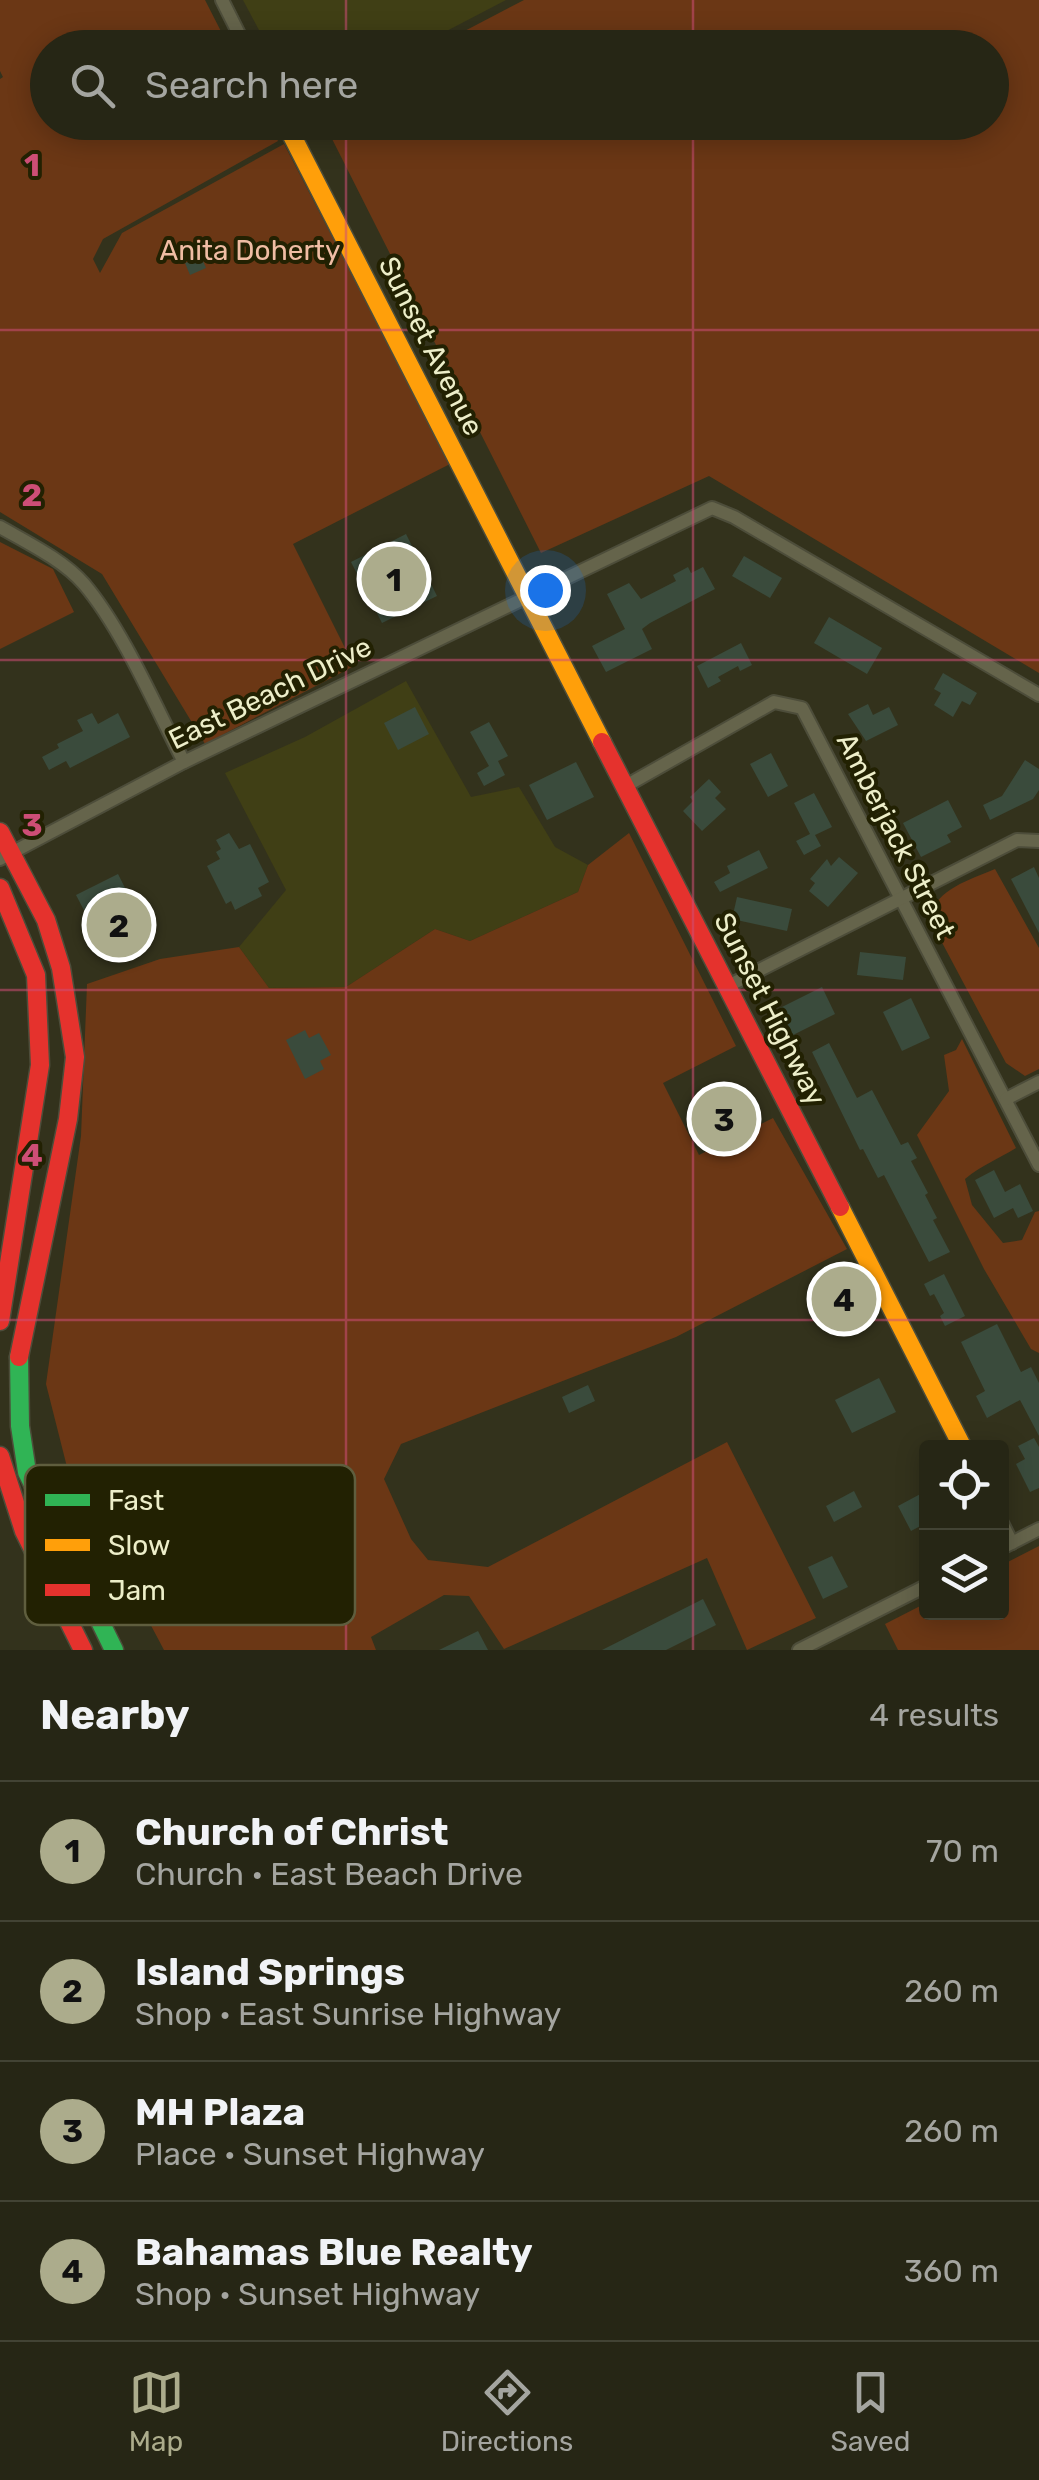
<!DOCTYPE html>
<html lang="en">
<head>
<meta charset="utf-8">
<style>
	body { margin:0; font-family:Rubik,sans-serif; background:#323222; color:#f1f3f6 }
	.controls { position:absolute; right:30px; bottom:30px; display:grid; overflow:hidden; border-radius:10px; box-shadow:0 5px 25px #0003 }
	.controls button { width:90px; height:90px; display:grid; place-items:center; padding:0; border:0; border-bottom:2px solid #424334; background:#262615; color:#f1f3f6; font:50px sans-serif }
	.you { position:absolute; left:545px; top:590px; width:35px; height:35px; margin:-25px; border:8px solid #fff; border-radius:50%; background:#1a73e8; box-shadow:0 0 0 15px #1a73e833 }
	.badge { display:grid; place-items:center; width:65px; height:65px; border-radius:50%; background:#acac8c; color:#111; font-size:32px; font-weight:700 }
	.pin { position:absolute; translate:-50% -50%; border:5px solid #fff; box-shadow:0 2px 10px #0006 }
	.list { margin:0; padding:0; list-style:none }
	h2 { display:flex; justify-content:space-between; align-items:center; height:130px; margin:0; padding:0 40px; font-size:42px }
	h2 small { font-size:32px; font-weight:400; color:#a4a5a0 }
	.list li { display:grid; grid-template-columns:65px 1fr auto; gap:30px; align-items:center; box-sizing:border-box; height:140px; padding:0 40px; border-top:2px solid #424334 }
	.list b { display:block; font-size:38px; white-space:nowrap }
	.list p { margin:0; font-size:32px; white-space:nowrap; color:#a4a5a0 }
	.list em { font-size:32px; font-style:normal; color:#a4a5a0 }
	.icon { flex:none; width:55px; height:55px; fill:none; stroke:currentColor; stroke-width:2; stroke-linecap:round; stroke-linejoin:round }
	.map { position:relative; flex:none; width:1039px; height:1650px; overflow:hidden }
	.search { position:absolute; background:#262615; box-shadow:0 5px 25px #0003; left:30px; right:30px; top:30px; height:110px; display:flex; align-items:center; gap:25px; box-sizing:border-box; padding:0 35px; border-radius:55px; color:#a4a5a0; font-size:38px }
	.sheet { height:690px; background:#262615 }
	nav { display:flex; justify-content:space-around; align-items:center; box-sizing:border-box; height:140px; border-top:2px solid #424334; background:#262615; font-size:28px; color:#a4a5a0 }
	nav a { display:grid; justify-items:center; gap:5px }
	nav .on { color:#acac8c }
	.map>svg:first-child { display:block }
	.built { fill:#403f15 }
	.green { fill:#6b3715 }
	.building { fill:#3a4b3c }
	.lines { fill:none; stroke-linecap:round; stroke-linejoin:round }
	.street-casing { stroke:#4d4d3a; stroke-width:16 }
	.fast-casing { stroke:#4d4d3a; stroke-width:21 }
	.slow-casing { stroke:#4d4d3a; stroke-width:21 }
	.jam-casing { stroke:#4d4d3a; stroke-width:21 }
	.street { stroke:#65644b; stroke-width:12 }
	.fast { stroke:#30b455; stroke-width:18 }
	.slow { stroke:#ff9f0a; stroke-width:18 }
	.jam { stroke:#e5322d; stroke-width:18 }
	.grid { fill:none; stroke:#cd4e76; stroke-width:2.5; stroke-opacity:0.55 }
	.labels { text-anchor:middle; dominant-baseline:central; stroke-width:8; stroke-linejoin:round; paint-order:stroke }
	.park-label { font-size:28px; fill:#f0bda4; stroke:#222102 }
	.street-label { font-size:28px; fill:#edeec9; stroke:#222102 }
	.key { fill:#222102; stroke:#5f5e3e; stroke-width:2.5 }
	.key-label { font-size:28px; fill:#edeec9 }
	.grid-label { font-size:32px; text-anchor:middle; font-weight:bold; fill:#cd4e76; stroke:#222102; stroke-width:8; stroke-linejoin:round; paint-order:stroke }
</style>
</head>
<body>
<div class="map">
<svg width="1039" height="1650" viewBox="0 0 1039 1650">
	<rect width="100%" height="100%" fill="#33321c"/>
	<g class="built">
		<path d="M 243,0 L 506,0 L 414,48 L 268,47 Z"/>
		<path d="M 406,681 L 471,797 L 519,787 L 555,847 L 588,865 L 578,892 L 470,941 L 435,929 L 346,987 L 269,988 L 239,947 L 286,890 L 225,773 L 305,737 Z"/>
	</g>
	<g class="green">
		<path d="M 0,0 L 205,0 L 229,47 L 48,48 L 48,122 L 268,123 L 278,141 L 103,239 L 93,259 L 100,273 L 122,233 L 284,144 L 450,464 L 293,544 L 354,666 L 205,744 L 102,574 L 0,512 L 0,79 L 3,77 L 0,71 Z"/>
		<path d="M 524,0 L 1039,0 L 1039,673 L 709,476 L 541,553 L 324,123 L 992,122 L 992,48 L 434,47 Z"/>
		<path d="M 0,542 L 53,569 L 74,612 L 0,649 Z"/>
		<path d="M 629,833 L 736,1046 L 663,1083 L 699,1155 L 773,1118 L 847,1249 L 676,1337 L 401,1444 L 384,1479 L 411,1539 L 428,1560 L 488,1567 L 727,1442 L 816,1618 L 747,1650 L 707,1558 L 504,1649 L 469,1596 L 444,1595 L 371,1637 L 376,1650 L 164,1650 L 67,1467 L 46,1384 L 81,1136 L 87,984 L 160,959 L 239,947 L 269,988 L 346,987 L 435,929 L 470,941 L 578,892 L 588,865 Z"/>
		<path d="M 995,869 L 1039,948 L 1039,1069 L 1025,1076 L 1006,1063 L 929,918 C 937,888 970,880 995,869 Z"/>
		<path d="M 962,1039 L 1016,1148 C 998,1159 982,1165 965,1179 L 972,1205 L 1003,1243 L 1022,1240 L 1035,1212 L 1039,1211 L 1039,1353 L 1031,1349 L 984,1269 L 917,1135 L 949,1091 L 944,1055 L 956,1050 Z"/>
		<path d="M 1039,1546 L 1039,1650 L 898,1650 L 885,1624 L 926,1603 L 926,1612 L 1002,1612 L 1002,1565 Z"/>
	</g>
	<g class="building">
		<path d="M 201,256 L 206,268 L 190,275 L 185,263 Z"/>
		<path d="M 406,534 L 437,596 L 382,623 L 351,562 Z"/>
		<path d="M 744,556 L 782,578 L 770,598 L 732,576 Z"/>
		<path d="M 688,567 L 691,573 L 703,567 L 715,589 L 650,623 L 642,629 L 652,649 L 606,672 L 592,646 L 625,629 L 607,594 L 629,583 L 641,599 L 676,581 L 673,575 Z"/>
		<path d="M 829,617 L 882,648 L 867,674 L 814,643 Z"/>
		<path d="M 741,643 L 752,665 L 740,671 L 738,666 L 718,677 L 721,681 L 708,688 L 697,666 Z"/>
		<path d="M 943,673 L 977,693 L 970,705 L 962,701 L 953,717 L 934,705 L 941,693 L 934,689 Z"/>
		<path d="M 868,704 L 873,715 L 889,707 L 898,725 L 866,741 L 848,714 Z"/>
		<path d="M 415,707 L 429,734 L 398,750 L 384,723 Z"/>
		<path d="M 92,713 L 98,724 L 118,713 L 130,737 L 70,768 L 66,761 L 49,770 L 42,757 L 59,748 L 57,744 L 83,731 L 77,720 Z"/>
		<path d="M 489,722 L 508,756 L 498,761 L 505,775 L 484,786 L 477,773 L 489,766 L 470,732 Z"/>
		<path d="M 771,753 L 788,786 L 768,797 L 750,764 Z"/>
		<path d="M 1025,760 L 1039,769 L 1039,790 L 1033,799 L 990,820 L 983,805 L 1002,796 Z"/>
		<path d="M 576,762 L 594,797 L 547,820 L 529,785 Z"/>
		<path d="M 709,779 L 721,792 L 715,798 L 726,809 L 702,831 L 683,811 L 693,801 L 690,797 Z"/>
		<path d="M 814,793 L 832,827 L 815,835 L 821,846 L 804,855 L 796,841 L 810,834 L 794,803 Z"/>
		<path d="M 948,800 L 962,827 L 947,835 L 951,842 L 921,857 L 903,823 Z"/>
		<path d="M 229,833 L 239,849 L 250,844 L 269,882 L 258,888 L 262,896 L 235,910 L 231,901 L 226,904 L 207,866 L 220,859 L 216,852 L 221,849 L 216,840 Z"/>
		<path d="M 759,850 L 768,868 L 720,892 L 714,882 L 730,873 L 727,866 Z"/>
		<path d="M 839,857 L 858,873 L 828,907 L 809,891 L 815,883 L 810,879 L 827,859 L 831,866 Z"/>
		<path d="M 1034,867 L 1039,878 L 1039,933 L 1011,879 Z"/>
		<path d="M 118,874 L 152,941 L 129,953 L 106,909 L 88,918 L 76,895 Z"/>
		<path d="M 737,897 L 792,909 L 787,931 L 732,919 Z"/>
		<path d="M 860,952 L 906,957 L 903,980 L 857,975 Z"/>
		<path d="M 822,987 L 835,1014 L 793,1035 L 780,1008 Z"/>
		<path d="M 911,998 L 930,1038 L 902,1051 L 883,1012 Z"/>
		<path d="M 305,1030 L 309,1038 L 319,1033 L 331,1055 L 320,1061 L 324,1069 L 305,1079 L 286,1040 Z"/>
		<path d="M 829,1043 L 857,1098 L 872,1090 L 901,1145 L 908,1142 L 917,1158 L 911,1161 L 928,1193 L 925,1195 L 937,1218 L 933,1220 L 950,1252 L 929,1262 L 884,1175 L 878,1178 L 863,1149 L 860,1150 L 812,1052 Z"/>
		<path d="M 738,1097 L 750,1120 L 709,1142 L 697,1118 Z"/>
		<path d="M 994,1170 L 1005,1192 L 1020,1184 L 1033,1211 L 1018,1218 L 1013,1208 L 994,1218 L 975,1180 Z"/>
		<path d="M 944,1274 L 965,1316 L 945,1326 L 940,1316 L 944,1313 L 934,1294 L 930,1296 L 924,1284 Z"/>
		<path d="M 845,1282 L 856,1304 L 823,1320 L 812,1299 Z"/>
		<path d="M 997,1324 L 1021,1372 L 1031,1367 L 1039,1383 L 1039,1436 L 1020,1400 L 987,1418 L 976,1396 L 985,1391 L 961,1342 Z"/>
		<path d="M 879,1378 L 896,1412 L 852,1433 L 835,1400 Z"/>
		<path d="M 588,1385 L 595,1401 L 569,1413 L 562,1397 Z"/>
		<path d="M 1034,1438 L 1039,1447 L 1039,1488 L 1030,1492 L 1016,1464 L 1025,1459 L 1018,1446 Z"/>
		<path d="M 854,1491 L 862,1507 L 834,1522 L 826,1506 Z"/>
		<path d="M 926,1491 L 926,1523 L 911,1531 L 898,1506 Z"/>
		<path d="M 832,1556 L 848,1587 L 823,1599 L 808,1567 Z"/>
		<path d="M 703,1599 L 716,1625 L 666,1650 L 602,1650 Z"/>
		<path d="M 478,1631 L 488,1650 L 439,1650 Z"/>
	</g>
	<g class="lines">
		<defs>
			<g id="street">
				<path d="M 222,0 L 246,48"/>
				<path d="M 0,527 C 28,543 63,560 84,584 C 123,630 156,708 184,762"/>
				<path d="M 624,787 L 774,702 L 802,708 L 1039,1165"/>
				<path d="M 0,859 L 184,762 L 712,508 L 734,517 L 1039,695"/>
				<path d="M 728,986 L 1017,840 L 1039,841"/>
				<path d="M 1006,1099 L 1039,1082"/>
				<path d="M 1002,1523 L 1012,1543"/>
				<path d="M 1002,1548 L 1039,1529"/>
				<path d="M 799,1650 L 926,1586"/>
			</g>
			<path id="fast" d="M 19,1357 L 20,1426 L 27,1472 L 114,1650"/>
			<g id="slow">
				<path d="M 285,122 L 602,742"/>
				<path d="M 840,1207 L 963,1448"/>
			</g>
			<g id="jam">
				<path d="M 602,742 L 840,1207"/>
				<path d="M 0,832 L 46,920 L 61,968 L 75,1057 L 68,1119 L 19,1357"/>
				<path d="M 0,888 L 36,975 L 40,1065 L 0,1321"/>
				<path d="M 0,1456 L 24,1531 L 83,1650"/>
			</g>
		</defs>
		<use href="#street" class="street-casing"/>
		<use href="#fast" class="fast-casing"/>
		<use href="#slow" class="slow-casing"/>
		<use href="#jam" class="jam-casing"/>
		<use href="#street" class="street"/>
		<use href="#fast" class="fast"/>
		<use href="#slow" class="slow"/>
		<use href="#jam" class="jam"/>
	</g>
	<path class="grid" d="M 346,0 L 346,48M 693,0 L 693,48M 346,122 L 346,1650M 693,122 L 693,1650M 0,330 L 1039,330M 0,660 L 1039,660M 0,990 L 1039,990M 0,1320 L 1039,1320"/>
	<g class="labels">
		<g class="park-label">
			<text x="250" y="250">Anita Doherty</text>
		</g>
		<g class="street-label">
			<text transform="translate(431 346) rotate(63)">Sunset Avenue</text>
			<text transform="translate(270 693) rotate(-26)">East Beach Drive</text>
			<text transform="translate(896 836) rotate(63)">Amberjack Street</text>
			<text transform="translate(770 1009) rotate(63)">Sunset Highway</text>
		</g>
	</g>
	<rect x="25" y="1465" width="330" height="160" rx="15" class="key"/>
	<rect x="45" y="1494" width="45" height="12" fill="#30b455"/>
	<rect x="45" y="1539" width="45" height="12" fill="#ff9f0a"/>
	<rect x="45" y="1584" width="45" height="12" fill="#e5322d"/>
	<g class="key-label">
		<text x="108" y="1510">Fast</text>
		<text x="108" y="1555">Slow</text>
		<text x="108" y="1600">Jam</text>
	</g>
	<g class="grid-label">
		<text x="32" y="176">1</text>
		<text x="32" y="506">2</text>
		<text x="32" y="836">3</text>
		<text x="32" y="1166">4</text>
	</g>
</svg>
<div class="controls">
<button><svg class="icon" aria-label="locate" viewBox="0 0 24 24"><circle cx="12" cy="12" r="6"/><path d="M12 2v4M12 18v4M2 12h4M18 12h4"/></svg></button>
<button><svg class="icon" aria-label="layers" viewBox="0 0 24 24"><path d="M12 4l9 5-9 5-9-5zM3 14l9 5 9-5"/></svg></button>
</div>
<div class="you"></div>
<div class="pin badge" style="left:394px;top:579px">1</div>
<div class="pin badge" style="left:119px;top:925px">2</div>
<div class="pin badge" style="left:724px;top:1119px">3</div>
<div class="pin badge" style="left:844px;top:1299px">4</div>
<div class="search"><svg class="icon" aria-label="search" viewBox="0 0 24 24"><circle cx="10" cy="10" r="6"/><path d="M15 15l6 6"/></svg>Search here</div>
</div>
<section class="sheet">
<h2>Nearby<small>4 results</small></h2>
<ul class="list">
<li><span class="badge">1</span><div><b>Church of Christ</b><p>Church · East Beach Drive</p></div><em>70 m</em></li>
<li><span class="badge">2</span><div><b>Island Springs</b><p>Shop · East Sunrise Highway</p></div><em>260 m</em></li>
<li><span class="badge">3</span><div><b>MH Plaza</b><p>Place · Sunset Highway</p></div><em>260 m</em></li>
<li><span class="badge">4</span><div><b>Bahamas Blue Realty</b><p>Shop · Sunset Highway</p></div><em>360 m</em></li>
</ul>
</section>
<nav>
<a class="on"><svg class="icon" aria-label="map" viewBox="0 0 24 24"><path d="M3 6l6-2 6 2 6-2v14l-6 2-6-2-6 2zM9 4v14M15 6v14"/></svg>Map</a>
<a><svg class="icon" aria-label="directions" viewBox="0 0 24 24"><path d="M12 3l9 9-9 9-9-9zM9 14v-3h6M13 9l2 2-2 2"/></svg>Directions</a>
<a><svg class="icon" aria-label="saved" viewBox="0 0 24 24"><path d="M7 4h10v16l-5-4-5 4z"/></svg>Saved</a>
</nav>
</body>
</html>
